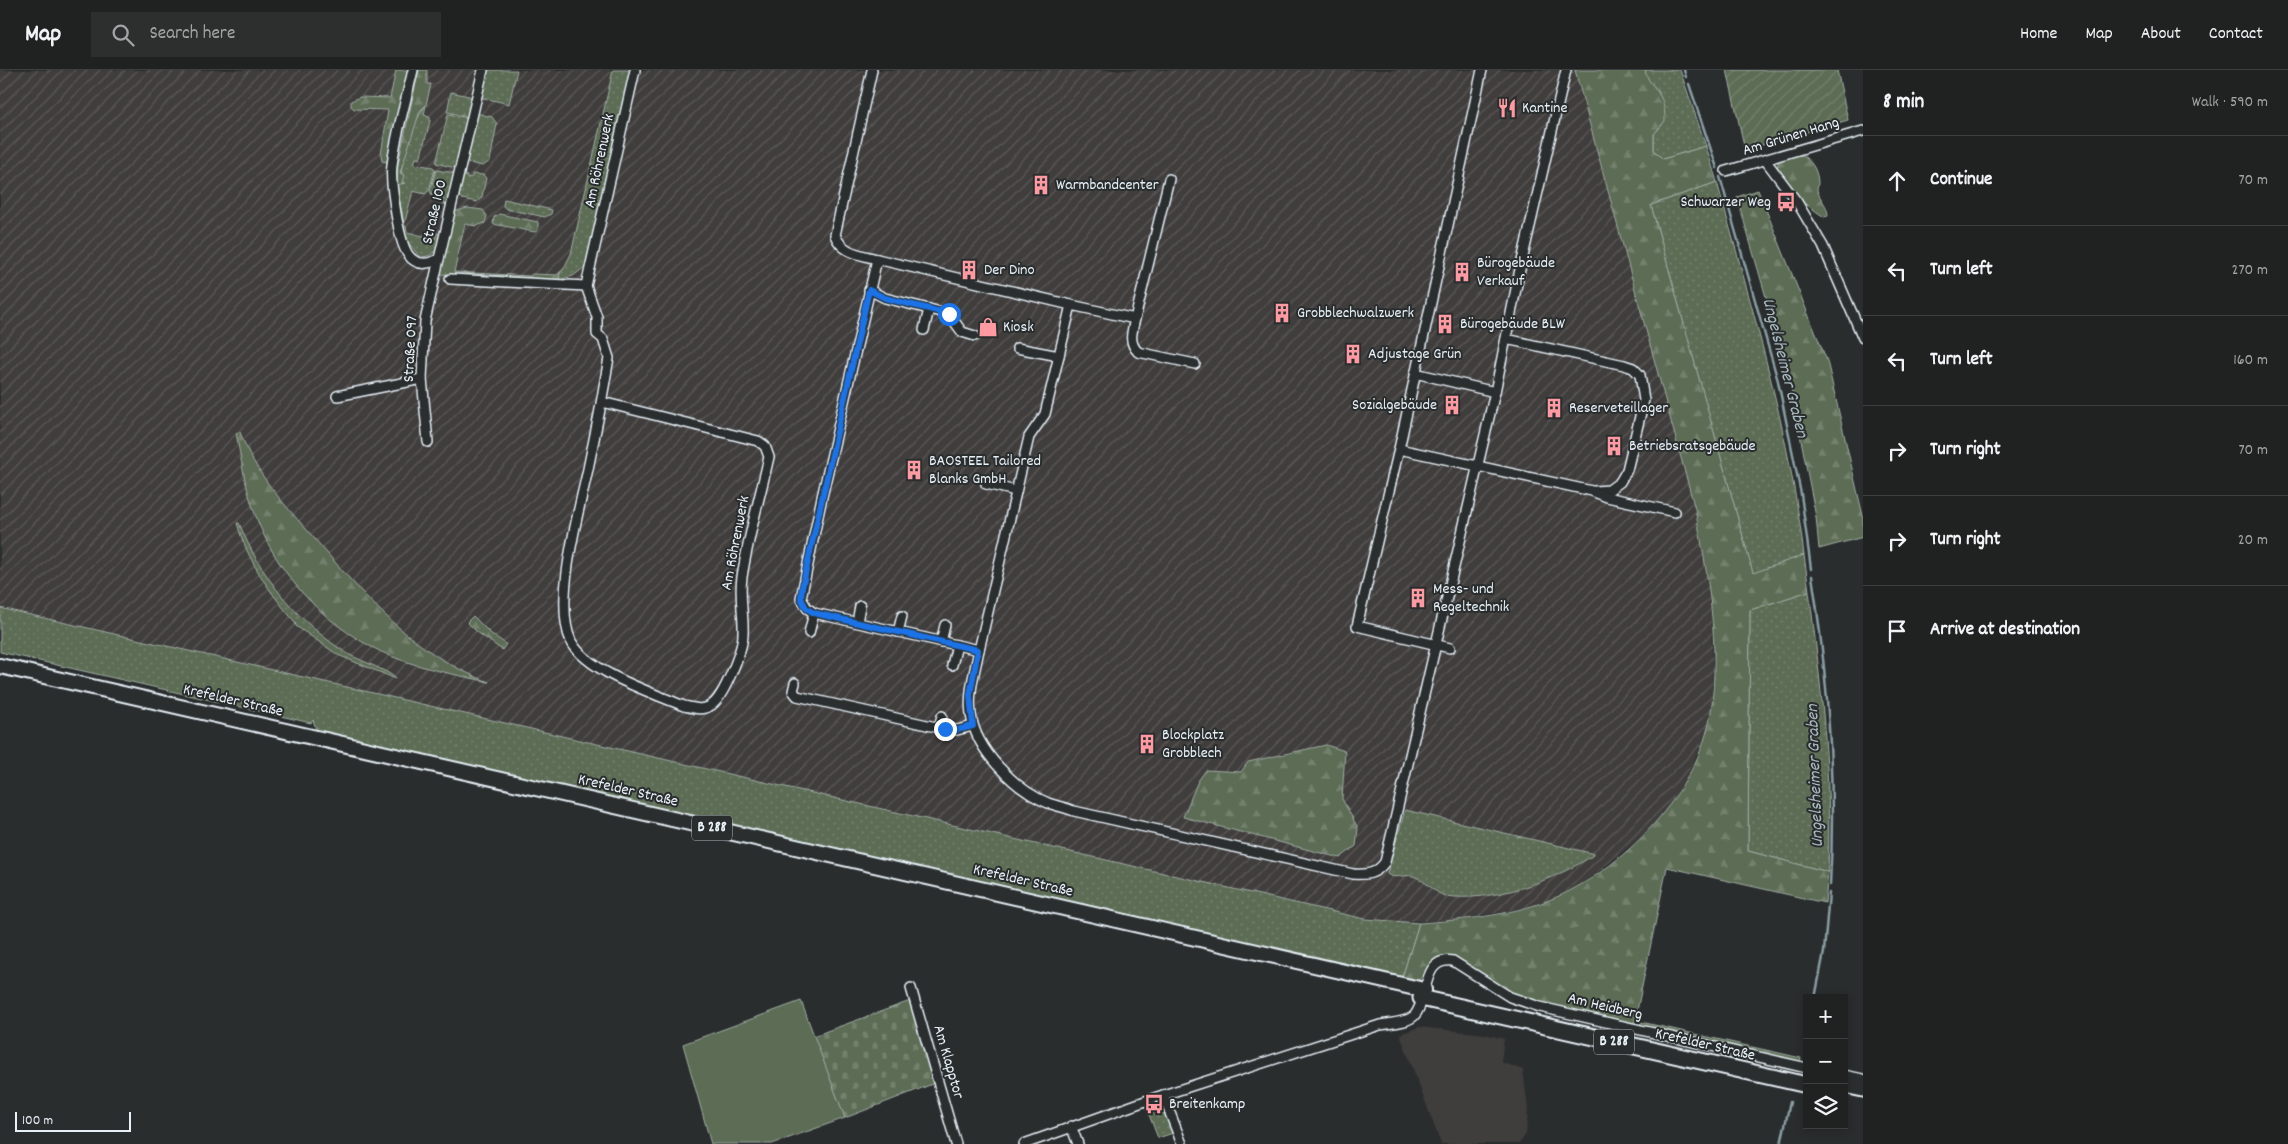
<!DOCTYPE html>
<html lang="en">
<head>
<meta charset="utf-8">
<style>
	body { margin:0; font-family:Dekko,sans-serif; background:#2d2f2f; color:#f1f3f6 }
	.controls { position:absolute; right:15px; bottom:15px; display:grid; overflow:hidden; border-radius:0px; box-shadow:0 2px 8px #0003 }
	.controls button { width:45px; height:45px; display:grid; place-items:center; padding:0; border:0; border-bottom:1px solid #3d3f40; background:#202222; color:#f1f3f6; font:25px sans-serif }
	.scale { position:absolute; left:15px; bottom:12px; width:116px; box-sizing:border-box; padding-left:5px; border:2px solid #e8f1f8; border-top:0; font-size:14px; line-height:18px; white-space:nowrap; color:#e8f1f8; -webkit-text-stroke:4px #2a2d2e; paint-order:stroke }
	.stop { position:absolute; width:15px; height:15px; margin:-11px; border:4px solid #1a73e8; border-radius:50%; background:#fff }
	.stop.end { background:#1a73e8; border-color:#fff; box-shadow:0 1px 5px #0008 }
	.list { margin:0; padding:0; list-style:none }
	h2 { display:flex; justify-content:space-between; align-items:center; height:65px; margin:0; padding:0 20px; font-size:21px }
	h2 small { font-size:16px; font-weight:400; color:#a2a4a5 }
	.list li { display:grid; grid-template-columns:32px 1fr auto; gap:15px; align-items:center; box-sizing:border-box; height:90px; padding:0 20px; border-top:1px solid #3d3f40 }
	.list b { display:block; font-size:19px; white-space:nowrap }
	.list em { font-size:16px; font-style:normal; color:#a2a4a5 }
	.icon { flex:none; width:28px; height:28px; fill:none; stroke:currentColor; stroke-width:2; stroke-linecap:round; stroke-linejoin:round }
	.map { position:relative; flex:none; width:1863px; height:1074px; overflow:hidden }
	header { display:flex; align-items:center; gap:30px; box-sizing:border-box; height:70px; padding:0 25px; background:#202222; border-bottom:1px solid #3d3f40 }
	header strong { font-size:24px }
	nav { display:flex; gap:28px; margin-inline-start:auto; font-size:18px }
	.search { width:350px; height:45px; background:#2d2f2f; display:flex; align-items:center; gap:12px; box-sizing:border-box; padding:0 18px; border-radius:0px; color:#a2a4a5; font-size:19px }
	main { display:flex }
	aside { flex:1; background:#202222 }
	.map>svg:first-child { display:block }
	.built { fill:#403d3c }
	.industrial { fill:url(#industrial-furrows) }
	.grass { fill:url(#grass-dots); stroke:#a2aea6 }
	.forest { fill:url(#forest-firs); stroke:#a2aea6 }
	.cemetery { fill:url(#cemetery-stones); stroke:#a2aea6 }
	.garden { fill:url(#garden-furrows); stroke:#a2aea6 }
	.pitch { fill:#5c6c54; stroke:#a2aea6 }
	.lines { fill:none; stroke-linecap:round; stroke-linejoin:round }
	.stream { stroke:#899ea4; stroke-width:2.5 }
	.minor-casing { stroke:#e8f1f8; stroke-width:12 }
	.primary-casing { stroke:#e8f1f8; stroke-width:18 }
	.trunk-casing { stroke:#e8f1f8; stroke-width:19 }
	.minor { stroke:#2a2d2e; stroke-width:9 }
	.primary { stroke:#2a2d2e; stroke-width:14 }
	.trunk { stroke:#2a2d2e; stroke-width:15 }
	.route { stroke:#1a73e8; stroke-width:6 }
	.labels { text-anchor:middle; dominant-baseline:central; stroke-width:4; stroke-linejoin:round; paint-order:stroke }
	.shield { fill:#2a2d2e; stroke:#afb6bb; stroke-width:1 }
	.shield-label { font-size:15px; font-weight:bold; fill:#e8f1f8 }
	.poi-label { font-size:16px; fill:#e8f1f8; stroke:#2a2d2e; text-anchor:start }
	.street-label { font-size:16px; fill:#e8f1f8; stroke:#2a2d2e }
	.water-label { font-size:18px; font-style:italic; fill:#a8b9c0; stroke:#2a2d2e }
</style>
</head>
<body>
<header>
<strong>Map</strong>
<div class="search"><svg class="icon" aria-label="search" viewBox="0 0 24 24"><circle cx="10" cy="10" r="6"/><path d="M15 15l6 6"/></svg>Search here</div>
<nav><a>Home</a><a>Map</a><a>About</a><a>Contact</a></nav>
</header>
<main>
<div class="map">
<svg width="1863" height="1074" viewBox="0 0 1863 1074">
	<defs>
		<pattern id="industrial-furrows" width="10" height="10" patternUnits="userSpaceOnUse" patternTransform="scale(1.25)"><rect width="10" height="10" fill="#403d3c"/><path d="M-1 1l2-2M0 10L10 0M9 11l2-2" fill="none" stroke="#5c5a59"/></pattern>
		<pattern id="grass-dots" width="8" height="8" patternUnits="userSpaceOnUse" patternTransform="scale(1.25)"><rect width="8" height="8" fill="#5c6c54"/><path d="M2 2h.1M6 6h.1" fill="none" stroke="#73816d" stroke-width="1.8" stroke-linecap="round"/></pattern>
		<pattern id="forest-firs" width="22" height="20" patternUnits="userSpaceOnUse" patternTransform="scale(1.25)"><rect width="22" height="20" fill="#5c6c54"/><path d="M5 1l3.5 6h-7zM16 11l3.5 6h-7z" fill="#73816d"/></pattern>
		<pattern id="cemetery-stones" width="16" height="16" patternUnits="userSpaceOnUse" patternTransform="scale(1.25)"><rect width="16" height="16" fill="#5c6c54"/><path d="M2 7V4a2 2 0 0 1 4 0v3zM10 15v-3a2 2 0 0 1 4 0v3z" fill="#73816d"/></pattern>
		<pattern id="garden-furrows" width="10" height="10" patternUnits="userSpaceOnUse" patternTransform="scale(1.25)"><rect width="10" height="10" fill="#5c6c54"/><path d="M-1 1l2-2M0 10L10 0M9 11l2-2" fill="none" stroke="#73816d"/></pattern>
	</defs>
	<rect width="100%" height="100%" fill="#2a2d2e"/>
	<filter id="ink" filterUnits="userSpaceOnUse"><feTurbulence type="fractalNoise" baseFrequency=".02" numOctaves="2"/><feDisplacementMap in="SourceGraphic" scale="10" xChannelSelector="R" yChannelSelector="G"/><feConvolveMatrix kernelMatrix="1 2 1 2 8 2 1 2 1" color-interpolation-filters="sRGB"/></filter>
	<g filter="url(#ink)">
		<path class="built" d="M 1419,957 L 1485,964 L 1504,969 L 1501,992 L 1523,1000 L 1528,1039 L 1526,1064 L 1519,1074 L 1441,1074 L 1400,964 Z"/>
		<path class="industrial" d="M 0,0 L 1575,0 L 1689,414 L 1704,483 L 1711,541 L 1713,600 L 1711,643 L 1705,667 L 1686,709 L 1664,742 L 1648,760 L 1616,788 L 1582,814 L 1548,830 L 1519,839 L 1454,850 L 1390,852 L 1365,849 L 1154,801 L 0,538 Z"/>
		<g class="grass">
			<path d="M 486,0 L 517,0 L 509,34 L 480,27 Z"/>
			<path d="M 613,0 L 630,0 L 585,197 L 573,206 L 559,210 L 560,202 L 563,200 L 571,184 Z"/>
			<path d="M 1645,0 L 1680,0 L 1706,76 L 1663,89 L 1654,80 L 1654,64 L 1662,55 L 1659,22 L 1646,8 Z"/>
			<path d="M 451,22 L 473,27 L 468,47 L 447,42 Z"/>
			<path d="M 426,35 L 424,45 L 430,47 L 430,51 L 420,89 L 416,88 L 414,94 L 433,97 L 435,100 L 429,120 L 425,124 L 413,121 L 404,155 L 397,115 L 403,113 C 396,97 414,49 426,35 Z"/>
			<path d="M 476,43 L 492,47 L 497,54 L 490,91 L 483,96 L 469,93 L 466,88 Z"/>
			<path d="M 448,44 L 468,48 L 455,98 L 436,93 Z"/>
			<path d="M 436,100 L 455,103 L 448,135 L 443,134 L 444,128 L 432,125 L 430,121 Z"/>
			<path d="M 472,104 L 483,105 L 486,108 L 482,127 L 477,132 L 462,129 L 458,125 L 462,108 L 466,105 L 467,108 L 472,107 Z"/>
			<path d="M 1717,112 C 1751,235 1789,358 1804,485 L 1753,504 L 1651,135 Z"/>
			<path d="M 504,129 L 552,140 L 551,144 L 545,147 L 506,139 L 503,136 Z"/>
			<path d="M 406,156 L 407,162 L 435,169 L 437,163 L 441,165 C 439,178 435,187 420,187 L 406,170 L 403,157 Z"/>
			<path d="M 237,453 L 239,453 C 261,508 299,554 350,585 C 360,590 393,603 396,609 L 338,585 L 296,556 L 295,552 C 270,523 247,490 237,453 Z"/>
			<path d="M 1809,521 C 1821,613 1832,708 1828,802 L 1748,781 L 1750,540 Z"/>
			<path d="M 0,538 L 1365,849 L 1419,853 L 1401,911 L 325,663 L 316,659 L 313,650 L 311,653 L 0,582 Z"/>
			<path d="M 1405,740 L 1595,784 C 1556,810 1493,833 1445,826 C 1436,824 1424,809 1413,806 C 1404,804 1395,810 1387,804 Z"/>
			<path d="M 1157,1033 L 1162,1034 L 1173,1063 L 1158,1068 L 1146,1037 Z"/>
		</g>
		<g class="forest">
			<path d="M 396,0 L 408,0 L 387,92 L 382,91 L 381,85 L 388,40 L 354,39 L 351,36 L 351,31 L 360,27 L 390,28 Z"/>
			<path d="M 419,0 L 427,0 L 427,14 L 431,14 L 426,35 L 420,41 L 400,103 L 404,105 L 402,113 L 405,113 L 397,115 L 398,94 Z"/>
			<path d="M 1575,0 L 1645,0 C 1647,11 1654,15 1659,24 C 1664,32 1665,41 1665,51 L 1654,64 L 1654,80 L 1663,89 L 1706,76 L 1717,112 L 1651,135 L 1753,503 L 1804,485 L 1809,521 L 1750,540 L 1748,781 L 1828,802 L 1825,833 L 1667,797 L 1634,955 L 1540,934 L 1508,922 L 1454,886 C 1428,882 1432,898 1418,911 L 1411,913 L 1401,911 L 1419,853 C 1462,850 1508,846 1549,830 C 1621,803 1700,720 1711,642 C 1720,575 1708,504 1695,439 Z"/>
			<path d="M 1798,84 C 1810,88 1817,98 1818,112 C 1818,114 1817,118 1817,120 C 1820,130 1828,135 1828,146 L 1824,147 L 1797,128 L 1777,101 L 1778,92 L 1785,87 Z"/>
			<path d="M 1758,120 L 1827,291 L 1863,446 L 1863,467 L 1819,479 L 1816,447 L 1788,303 L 1737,127 Z"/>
			<path d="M 467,138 L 483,140 L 487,146 L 485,153 L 476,156 L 465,154 L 454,202 L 530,206 L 532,204 L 557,205 L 560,202 L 559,210 L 462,203 L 461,205 L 440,204 L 454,142 Z"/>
			<path d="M 499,144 L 538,152 L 538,160 L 535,162 L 493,154 L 494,147 Z"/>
			<path d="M 240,362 C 255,404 285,435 314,468 C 365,527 414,585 489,612 C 457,605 424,599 393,587 C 329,561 276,506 254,441 C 245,416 241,389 236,363 Z"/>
			<path d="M 473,546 L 490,563 L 506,574 L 502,580 L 477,562 L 467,552 Z"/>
			<path d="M 1326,675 L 1345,681 L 1342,729 L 1358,758 L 1356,776 L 1340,788 L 1183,747 L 1198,711 L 1206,700 L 1241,702 L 1248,692 Z"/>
			<path d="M 1641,952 L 1801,988 L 1800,992 L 1640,956 Z"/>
		</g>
		<path class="cemetery" d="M 913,930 L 935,1013 L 845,1048 L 813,966 Z"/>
		<path class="garden" d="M 1727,0 L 1837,0 L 1848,50 L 1745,80 Z"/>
		<path class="pitch" d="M 801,931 L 845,1048 L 772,1074 L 711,1074 L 683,974 Z"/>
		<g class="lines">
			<g class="stream">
				<path d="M 1684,0 L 1686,7"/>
				<path d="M 1689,14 L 1717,98"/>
				<path d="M 1720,107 L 1778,311 L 1801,424 L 1811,499"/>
				<path d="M 1812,506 C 1828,608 1836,712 1830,815"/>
				<path d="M 1815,928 L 1824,882 L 1829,823"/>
				<path d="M 1806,974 L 1807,970"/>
				<path d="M 1781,1074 L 1790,1032"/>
			</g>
			<defs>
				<g id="minor">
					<path d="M 413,0 C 406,31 396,63 392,95 C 390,112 394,128 396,144 C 401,169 405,206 439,189 L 483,0"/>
					<path d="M 872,0 L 835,165 C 842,183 859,184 877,189"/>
					<path d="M 1766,91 L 1797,132 L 1823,176 L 1863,268"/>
					<path d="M 1726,101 L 1863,61"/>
					<path d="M 877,189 L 1071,235 L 1045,344 L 1029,367 L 979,580 L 814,543 L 807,538 L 801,528 L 822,427 Z"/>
					<path d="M 450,209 L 586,216"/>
					<path d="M 869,220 L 885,228 L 949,244 L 962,262 L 975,266"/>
					<path d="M 1071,235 L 1135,249 L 1169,109"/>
					<path d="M 1135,249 C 1132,262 1128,272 1138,282 L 1195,294"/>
					<path d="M 924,260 L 929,239"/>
					<path d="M 1506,269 L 1624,295 L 1633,298 L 1640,305 L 1644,330 L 1627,400 L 1620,412 L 1609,420 L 1595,421"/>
					<path d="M 1017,278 L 1059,286"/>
					<path d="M 1415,303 L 1495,322"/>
					<path d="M 337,326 L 422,309"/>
					<path d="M 602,332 L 758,371 L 765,376 L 769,387 C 760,427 748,467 742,507 C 739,527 744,545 743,564 C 743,579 723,630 710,636 C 702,641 693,638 684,636 C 653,623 587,602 571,571 C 553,532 579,441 588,399 C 596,362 603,325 609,288 L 603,269 L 597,264 L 597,247 L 586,216 L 635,0"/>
					<path d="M 428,372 L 422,309 L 425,251 L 439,189"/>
					<path d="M 1399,379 L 1592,421 L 1607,427 L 1675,442"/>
					<path d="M 986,414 L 1016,421"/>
					<path d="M 857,552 L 860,536"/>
					<path d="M 898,562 L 902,546"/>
					<path d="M 809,563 L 814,543"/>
					<path d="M 941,572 L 945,555"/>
					<path d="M 1450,578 L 1357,556 L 1399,379 L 1482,0"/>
					<path d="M 979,580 C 975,601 968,623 971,644 C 975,680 1016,720 1048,733 C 1057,736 1066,738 1074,741 L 1353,804 C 1368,805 1376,804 1385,792 L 1495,322 L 1519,204 L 1566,0"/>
					<path d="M 952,595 L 957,575"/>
					<path d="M 795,613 L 793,621 L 797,626 L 945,659 L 957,660 L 973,656"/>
					<path d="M 942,646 L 940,653 L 945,659"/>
					<path d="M 911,918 L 956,1074"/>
					<path d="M 1844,1005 L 1863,1009"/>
					<path d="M 1163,1025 L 1182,1074"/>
					<path d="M 1071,1056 L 1078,1074"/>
					<path d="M 1024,1074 L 1151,1029 L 1380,955 C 1390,953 1406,953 1414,946 C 1429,930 1421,886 1453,891 L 1510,927 L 1540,937 L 1807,998"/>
				</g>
				<path id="primary" d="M 0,596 L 1424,920"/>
				<g id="trunk">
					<path d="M 1421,928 L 1807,1015"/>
					<path d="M 1844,1015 L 1863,1019"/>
				</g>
			</defs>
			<use href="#minor" class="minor-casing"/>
			<use href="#primary" class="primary-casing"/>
			<use href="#trunk" class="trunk-casing"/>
			<use href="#minor" class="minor"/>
			<use href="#primary" class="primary"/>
			<use href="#trunk" class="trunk"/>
		</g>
	</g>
	<g class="lines" filter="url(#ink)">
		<path class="route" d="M 945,659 L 957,660 L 973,656 L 970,625 L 978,580 L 814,543 L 806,538 L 801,528 L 802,518 L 869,220 L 885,228 L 949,244"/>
	</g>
	<defs>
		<symbol id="restaurant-bare" viewBox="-9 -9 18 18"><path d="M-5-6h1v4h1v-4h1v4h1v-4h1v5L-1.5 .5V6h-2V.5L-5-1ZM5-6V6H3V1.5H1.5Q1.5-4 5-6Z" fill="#ff9aa2" stroke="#2a2d2e" stroke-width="2.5" paint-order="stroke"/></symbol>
		<symbol id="building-bare" viewBox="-9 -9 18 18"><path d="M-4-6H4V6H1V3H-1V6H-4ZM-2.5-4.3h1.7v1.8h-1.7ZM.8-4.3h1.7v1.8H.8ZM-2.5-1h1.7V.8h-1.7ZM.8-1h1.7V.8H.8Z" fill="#ff9aa2" stroke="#2a2d2e" stroke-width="2.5" paint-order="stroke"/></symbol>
		<symbol id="bus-bare" viewBox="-9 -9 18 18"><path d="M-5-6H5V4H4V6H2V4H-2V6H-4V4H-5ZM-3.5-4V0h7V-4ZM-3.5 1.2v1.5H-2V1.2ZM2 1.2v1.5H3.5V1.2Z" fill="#ff9aa2" stroke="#2a2d2e" stroke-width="2.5" paint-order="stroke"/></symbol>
		<symbol id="shop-bare" viewBox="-9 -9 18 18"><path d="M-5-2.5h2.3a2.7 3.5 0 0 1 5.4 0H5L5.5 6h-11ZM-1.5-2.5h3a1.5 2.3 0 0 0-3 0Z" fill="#ff9aa2" stroke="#2a2d2e" stroke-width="2.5" paint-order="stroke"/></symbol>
	</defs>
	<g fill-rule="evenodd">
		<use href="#restaurant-bare" x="1493" y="24" width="28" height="28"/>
		<use href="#building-bare" x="1027" y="101" width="28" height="28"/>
		<use href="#bus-bare" x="1772" y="118" width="28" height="28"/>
		<use href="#building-bare" x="955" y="186" width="28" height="28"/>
		<use href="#building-bare" x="1448" y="188" width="28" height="28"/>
		<use href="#building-bare" x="1268" y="229" width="28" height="28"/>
		<use href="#building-bare" x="1431" y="240" width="28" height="28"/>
		<use href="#shop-bare" x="974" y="243" width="28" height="28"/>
		<use href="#building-bare" x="1339" y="270" width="28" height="28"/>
		<use href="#building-bare" x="1438" y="321" width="28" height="28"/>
		<use href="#building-bare" x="1540" y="324" width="28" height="28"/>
		<use href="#building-bare" x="1600" y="362" width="28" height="28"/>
		<use href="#building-bare" x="900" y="386" width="28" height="28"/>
		<use href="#building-bare" x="1404" y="514" width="28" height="28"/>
		<use href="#building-bare" x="1133" y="660" width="28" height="28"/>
		<use href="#bus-bare" x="1140" y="1020" width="28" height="28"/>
	</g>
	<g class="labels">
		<g class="shield">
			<rect x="692" y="745.5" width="40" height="25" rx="4"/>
			<rect x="1594" y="959.5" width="40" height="25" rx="4"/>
		</g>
		<g class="shield-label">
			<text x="712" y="758">B 288</text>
			<text x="1614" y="972">B 288</text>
		</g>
		<g class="poi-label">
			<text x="1522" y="38">Kantine</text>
			<text x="1056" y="115">Warmbandcenter</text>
			<text x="1771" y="132" text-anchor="end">Schwarzer Weg</text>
			<text x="1477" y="193">Bürogebäude<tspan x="1477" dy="18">Verkauf</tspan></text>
			<text x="984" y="200">Der Dino</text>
			<text x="1297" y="243">Grobblechwalzwerk</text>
			<text x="1460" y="254">Bürogebäude BLW</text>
			<text x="1003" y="257">Kiosk</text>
			<text x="1368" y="284">Adjustage Grün</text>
			<text x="1437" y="335" text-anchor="end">Sozialgebäude</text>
			<text x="1569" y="338">Reserveteillager</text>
			<text x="1629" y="376">Betriebsratsgebäude</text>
			<text x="929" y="391">BAOSTEEL Tailored<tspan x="929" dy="18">Blanks GmbH</tspan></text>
			<text x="1433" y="519">Mess- und<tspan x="1433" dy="18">Regeltechnik</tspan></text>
			<text x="1162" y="665">Blockplatz<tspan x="1162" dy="18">Grobblech</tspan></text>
			<text x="1169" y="1034">Breitenkamp</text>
		</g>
		<g class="street-label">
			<text transform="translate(1791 67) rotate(-17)">Am Grünen Hang</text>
			<text transform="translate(600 91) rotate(-78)">Am Röhrenwerk</text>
			<text transform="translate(435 142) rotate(-77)">Straße 100</text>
			<text transform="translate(411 279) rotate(-87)">Straße 097</text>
			<text transform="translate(736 473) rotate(-79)">Am Röhrenwerk</text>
			<text transform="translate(233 631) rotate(13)">Krefelder Straße</text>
			<text transform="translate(628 721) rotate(13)">Krefelder Straße</text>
			<text transform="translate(1023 811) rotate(13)">Krefelder Straße</text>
			<text transform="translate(1605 937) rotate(13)">Am Heidberg</text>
			<text transform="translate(1705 975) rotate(13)">Krefelder Straße</text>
			<text transform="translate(948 992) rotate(74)">Am Klapptor</text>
		</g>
		<g class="water-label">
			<text transform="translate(1784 298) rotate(76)">Ungelsheimer Graben</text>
			<text transform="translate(1816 706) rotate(-92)">Ungelsheimer Graben</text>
		</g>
	</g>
</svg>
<div class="controls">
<button>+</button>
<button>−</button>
<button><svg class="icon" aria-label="layers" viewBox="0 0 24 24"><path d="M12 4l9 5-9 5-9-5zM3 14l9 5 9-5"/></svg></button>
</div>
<div class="scale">100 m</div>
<div class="stop" style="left:949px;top:244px"></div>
<div class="stop end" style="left:945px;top:659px"></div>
</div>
<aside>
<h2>8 min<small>Walk · 590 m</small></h2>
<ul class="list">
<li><svg class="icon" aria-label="ahead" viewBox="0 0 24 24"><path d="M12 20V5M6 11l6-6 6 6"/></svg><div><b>Continue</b></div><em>70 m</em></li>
<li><svg class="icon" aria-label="left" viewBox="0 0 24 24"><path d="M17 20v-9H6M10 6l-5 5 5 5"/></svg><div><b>Turn left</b></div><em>270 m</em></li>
<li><svg class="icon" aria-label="left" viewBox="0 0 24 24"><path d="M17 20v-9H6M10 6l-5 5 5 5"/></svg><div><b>Turn left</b></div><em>160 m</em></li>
<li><svg class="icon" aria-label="right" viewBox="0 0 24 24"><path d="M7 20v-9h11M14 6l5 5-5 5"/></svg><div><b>Turn right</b></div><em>70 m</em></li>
<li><svg class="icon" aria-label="right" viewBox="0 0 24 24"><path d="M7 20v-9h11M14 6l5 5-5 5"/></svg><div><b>Turn right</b></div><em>20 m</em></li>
<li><svg class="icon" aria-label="arrive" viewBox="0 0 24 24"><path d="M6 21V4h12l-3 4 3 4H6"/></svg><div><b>Arrive at destination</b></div></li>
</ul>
</aside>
</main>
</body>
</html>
